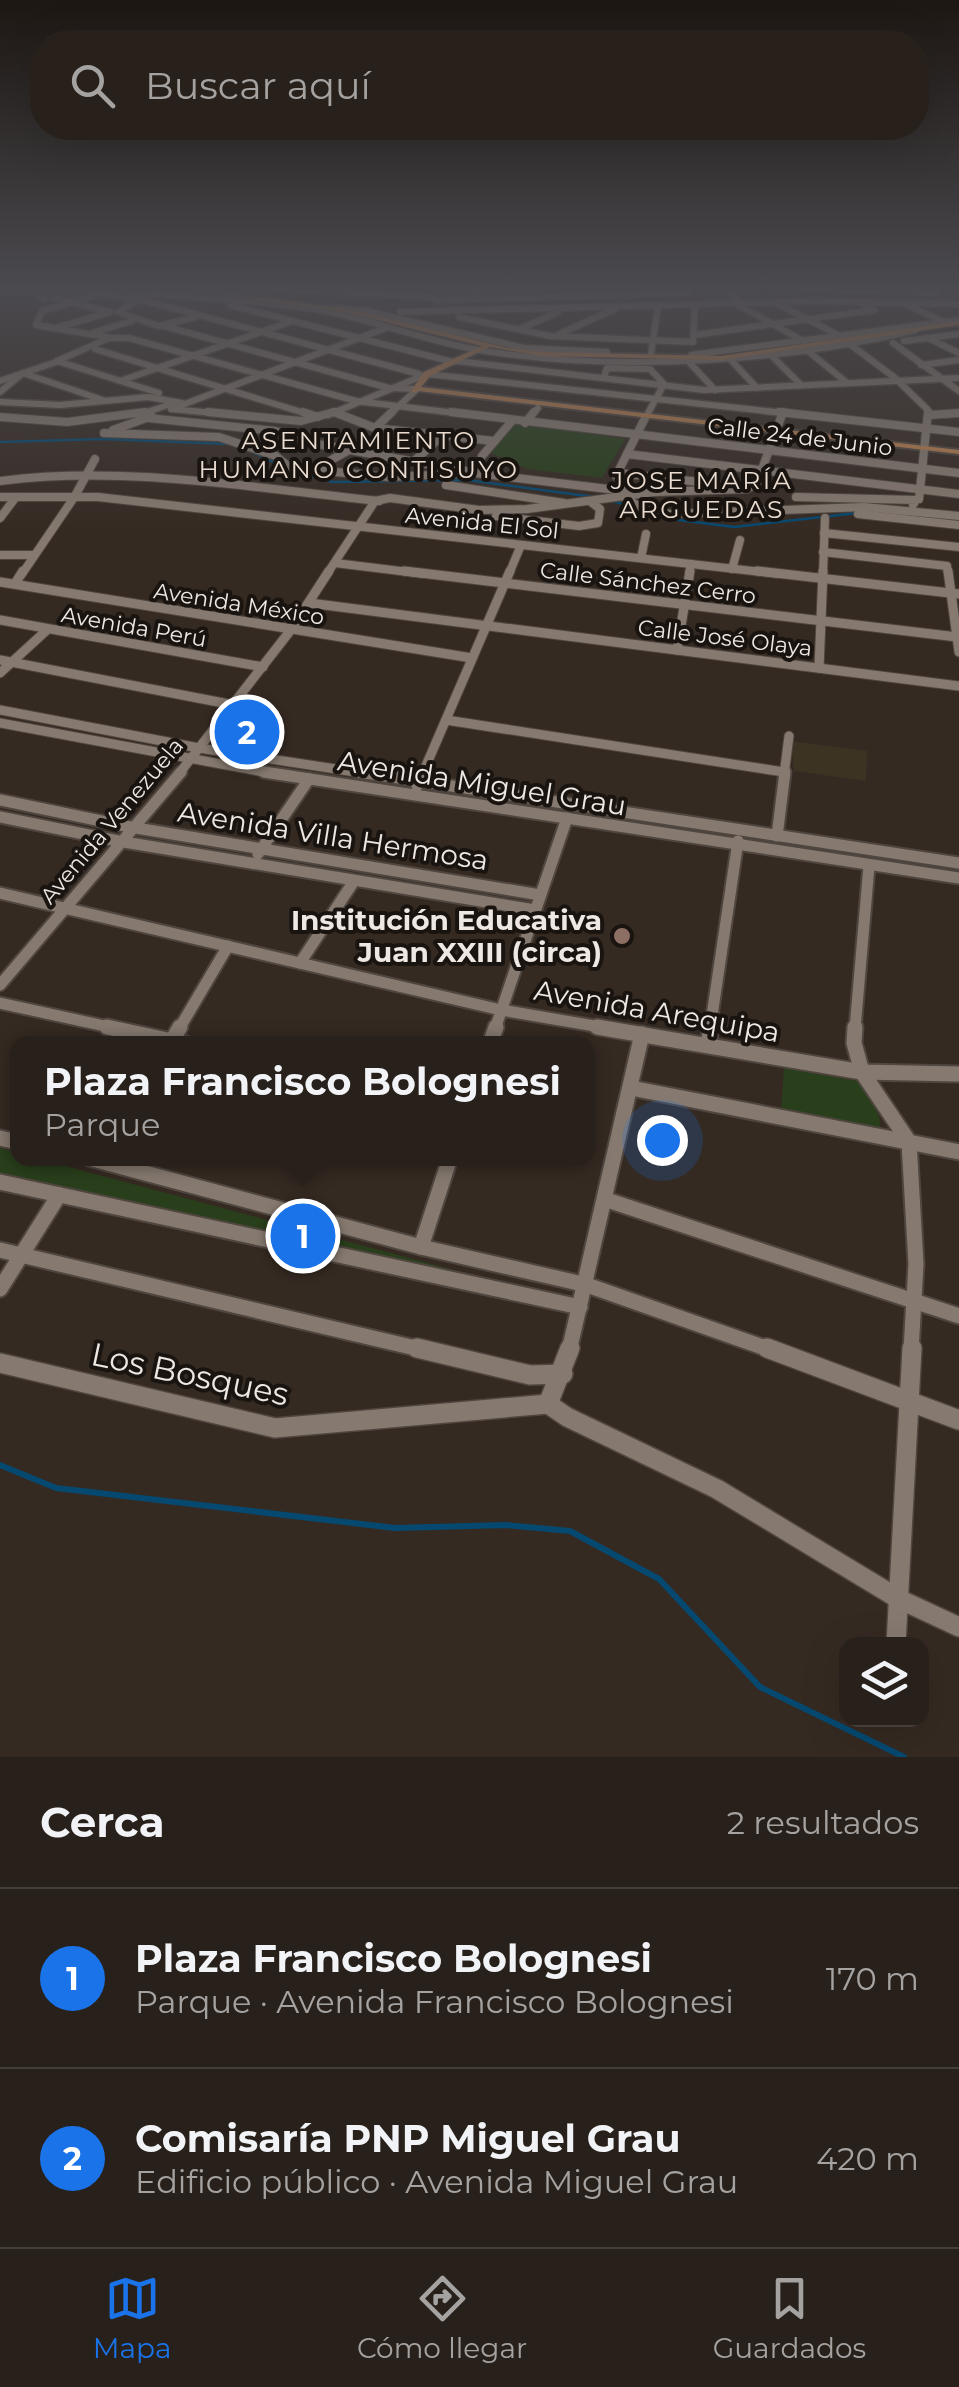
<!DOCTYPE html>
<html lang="es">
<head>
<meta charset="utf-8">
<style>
	body { margin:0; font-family:Montserrat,sans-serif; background:#342d27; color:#f1f3f6 }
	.controls { position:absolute; right:30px; bottom:30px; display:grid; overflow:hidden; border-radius:20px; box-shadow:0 10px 40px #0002 }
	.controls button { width:90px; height:90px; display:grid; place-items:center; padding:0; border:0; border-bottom:2px solid #443e39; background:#28201a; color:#f1f3f6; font:50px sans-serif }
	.you { position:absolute; left:662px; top:1140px; width:35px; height:35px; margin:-25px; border:8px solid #fff; border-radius:50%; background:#1a73e8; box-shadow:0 0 0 15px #1a73e833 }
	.badge { display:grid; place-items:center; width:65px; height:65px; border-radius:50%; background:#1a73e8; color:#fff; font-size:32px; font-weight:700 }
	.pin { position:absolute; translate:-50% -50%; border:5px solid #fff; box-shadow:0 2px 10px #0006 }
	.popup { position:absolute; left:10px; top:1036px; width:585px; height:130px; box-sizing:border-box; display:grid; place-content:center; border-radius:20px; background:#28201a; filter:drop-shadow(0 2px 8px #0005); font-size:32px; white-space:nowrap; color:#a5a3a2 }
	.popup b { font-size:38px; color:#f1f3f6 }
	.popup::after { content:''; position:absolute; left:50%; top:100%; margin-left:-20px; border:20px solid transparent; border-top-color:#28201a }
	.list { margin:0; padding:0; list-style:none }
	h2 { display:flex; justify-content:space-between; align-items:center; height:130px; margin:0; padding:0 40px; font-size:42px }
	h2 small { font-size:32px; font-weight:400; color:#a5a3a2 }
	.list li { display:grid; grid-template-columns:65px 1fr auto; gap:30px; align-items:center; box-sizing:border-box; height:180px; padding:0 40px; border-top:2px solid #443e39 }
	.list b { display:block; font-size:38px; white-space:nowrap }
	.list p { margin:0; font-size:32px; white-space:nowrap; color:#a5a3a2 }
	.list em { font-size:32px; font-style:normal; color:#a5a3a2 }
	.icon { flex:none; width:55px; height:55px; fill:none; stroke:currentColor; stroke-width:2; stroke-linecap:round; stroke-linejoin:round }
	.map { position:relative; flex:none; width:959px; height:1757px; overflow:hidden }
	.search { position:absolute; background:#28201a; box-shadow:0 10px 40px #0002; left:30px; right:30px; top:30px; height:110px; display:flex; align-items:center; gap:25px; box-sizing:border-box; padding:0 35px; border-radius:40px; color:#a5a3a2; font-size:38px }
	.sheet { height:490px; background:#28201a }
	nav { display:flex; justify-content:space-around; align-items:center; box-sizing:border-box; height:140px; border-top:2px solid #443e39; background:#28201a; font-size:28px; color:#a5a3a2 }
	nav a { display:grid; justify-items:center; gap:5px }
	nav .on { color:#1a73e8 }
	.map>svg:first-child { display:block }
	.medical { fill:#3d3323 }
	.green { fill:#293f1b }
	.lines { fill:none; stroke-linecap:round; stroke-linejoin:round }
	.stream-far1 { stroke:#054971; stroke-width:2.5 }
	.stream { stroke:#054971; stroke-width:6 }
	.minor-far5-casing { stroke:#4f463f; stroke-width:9 }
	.minor-far4-casing { stroke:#4f463f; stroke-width:10 }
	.minor-far3-casing { stroke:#4f463f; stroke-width:11 }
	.minor-far2-casing { stroke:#4f463f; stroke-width:15 }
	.minor-far1-casing { stroke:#4f463f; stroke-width:19 }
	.minor-casing { stroke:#4f463f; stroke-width:22 }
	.major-casing { stroke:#4f463f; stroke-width:4 }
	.minor-far5 { stroke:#867a70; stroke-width:6 }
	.minor-far4 { stroke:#867a70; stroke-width:8 }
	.minor-far3 { stroke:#867a70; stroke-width:9 }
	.minor-far2 { stroke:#867a70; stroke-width:11 }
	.minor-far1 { stroke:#867a70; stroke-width:15 }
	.minor { stroke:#867a70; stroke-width:19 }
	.major { fill:#b87f4e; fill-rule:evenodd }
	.education-dot { fill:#8d6e63; stroke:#191410; stroke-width:4 }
	.labels { text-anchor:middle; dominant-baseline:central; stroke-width:8; stroke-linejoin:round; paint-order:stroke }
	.far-street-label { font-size:22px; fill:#efe8e2; stroke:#191410 }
	.far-neighbourhood-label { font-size:25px; letter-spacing:2.5px; fill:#e9dbcf; stroke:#191410 }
	.street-label { font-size:28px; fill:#efe8e2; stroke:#191410 }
	.poi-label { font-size:28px; font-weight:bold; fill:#efe8e2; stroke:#191410; text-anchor:end }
	.near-street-label { font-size:32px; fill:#efe8e2; stroke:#191410 }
</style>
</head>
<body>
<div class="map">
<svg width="959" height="1757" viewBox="0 0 959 1757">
	<rect width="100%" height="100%" fill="#352a22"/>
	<path class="medical" d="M 791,741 L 867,751 L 866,781 L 794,771 Z"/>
	<g class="green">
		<path d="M 513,423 L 625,439 L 602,478 L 528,469 L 491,453 Z"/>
		<path d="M 784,1068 L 862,1082 L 879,1116 L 881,1132 L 781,1112 Z"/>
		<path d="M 0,1148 L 18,1153 L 18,1158 L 39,1159 L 559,1298 L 0,1173 Z"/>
	</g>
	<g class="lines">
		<g class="stream-far1">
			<path d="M 0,442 L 102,439 L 229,444"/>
			<path d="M 252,452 L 284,467"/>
			<path d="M 293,471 L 333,482 L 467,480 L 595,497"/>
			<path d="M 609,500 L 679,520 L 734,527 L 875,511"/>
		</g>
		<path class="stream" d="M 0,1465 L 56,1488 L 395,1528 L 506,1525 L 570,1531 L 659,1579 L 760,1687 L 904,1757"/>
		<defs>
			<g id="minor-far5">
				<path d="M 76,288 L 125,298 L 138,296"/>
				<path d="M 271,288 L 430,297 L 438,301"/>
				<path d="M 725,288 L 740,303"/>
				<path d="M 805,288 L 938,293"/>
				<path d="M 35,291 L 45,299"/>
				<path d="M 103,293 L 42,311 L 36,325 L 107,337"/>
				<path d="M 473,293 L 497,288"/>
				<path d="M 54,298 L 110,312"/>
				<path d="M 139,299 L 419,374"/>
				<path d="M 444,300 L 690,293"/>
				<path d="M 735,303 L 805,342"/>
				<path d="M 778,304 L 840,336"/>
				<path d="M 230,305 L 453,362"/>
				<path d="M 907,305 L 944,322"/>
				<path d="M 335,308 L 367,311 L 524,348 L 607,352"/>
				<path d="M 400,312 L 815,301 L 959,304"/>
				<path d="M 195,317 L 159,326 L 118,312 L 142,297 L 156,294 C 214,299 273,301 330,312 C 382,323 433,343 485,351 C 622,372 782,362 916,330"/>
				<path d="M 459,317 L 550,336 L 693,342"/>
				<path d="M 164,326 L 389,388 L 417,389"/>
				<path d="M 56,328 L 110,312"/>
				<path d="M 520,329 L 558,312"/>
				<path d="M 92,333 L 132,321"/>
				<path d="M 559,334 L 615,309"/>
				<path d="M 694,335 L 874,310 L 861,303"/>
				<path d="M 928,338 L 959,353"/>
				<path d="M 693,341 L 695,305"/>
				<path d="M 904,341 L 959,334"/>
				<path d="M 893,343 L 959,391"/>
				<path d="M 851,345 L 894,377 L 928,410 L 928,415"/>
				<path d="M 95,349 L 311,415"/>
				<path d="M 808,351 L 846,382"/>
				<path d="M 651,354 L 658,306"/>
				<path d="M 691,355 L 959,320"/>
				<path d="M 771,355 L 801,385"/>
				<path d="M 731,360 L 757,388"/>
				<path d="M 57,361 L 109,338 L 129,338 L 356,401 L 472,415"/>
				<path d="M 57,361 L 159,393"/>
				<path d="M 457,361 L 704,390 L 959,378"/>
				<path d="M 689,362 L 715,390"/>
				<path d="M 921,365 L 959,360"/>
				<path d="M 604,377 L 607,368 L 650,369 L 664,384 L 647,415"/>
				<path d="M 0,381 L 62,360"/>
				<path d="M 120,381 L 290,322"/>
				<path d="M 0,392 L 23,373 L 103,400"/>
				<path d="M 0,402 L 60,405 L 148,397 L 182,403"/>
				<path d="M 174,408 L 386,328"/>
				<path d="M 171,409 L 235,415"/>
				<path d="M 333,412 L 341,415"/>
				<path d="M 138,415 L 171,404"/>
				<path d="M 328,415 L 427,374 L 802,415"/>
				<path d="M 389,415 L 415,391"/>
				<path d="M 532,415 L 538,408"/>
				<path d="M 931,415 L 959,413"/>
			</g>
			<g id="minor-far4">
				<path d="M 208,412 L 301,421 L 334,412"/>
				<path d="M 303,412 L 318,417"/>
				<path d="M 334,412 L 375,428 L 494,441"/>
				<path d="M 451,412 L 959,473"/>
				<path d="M 779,412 L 959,432"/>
				<path d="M 929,415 L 959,413"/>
				<path d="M 0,417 L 67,422 L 145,412"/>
				<path d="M 148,418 L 275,431 L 317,444 L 471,472"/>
				<path d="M 525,423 L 534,412"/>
				<path d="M 375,428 L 392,412"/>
				<path d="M 113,430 L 152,416"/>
				<path d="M 104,433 L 219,437 L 276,456 L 289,467 L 314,470 L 389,477 L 475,473 L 625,491"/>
				<path d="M 627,454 L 959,494"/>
				<path d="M 482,456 L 511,422"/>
				<path d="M 415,460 L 442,436"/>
				<path d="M 315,469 L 351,449"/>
				<path d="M 618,473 L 718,484"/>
				<path d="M 616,476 L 645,418"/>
				<path d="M 0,481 C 126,465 253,488 379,501"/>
				<path d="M 446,485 L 564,503"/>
				<path d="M 0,497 L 98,497 L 779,574"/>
				<path d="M 624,497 L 640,507 L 670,514 L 864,507 L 959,516"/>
				<path d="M 796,497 L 916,500 L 913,505"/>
				<path d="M 919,499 L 928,412"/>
				<path d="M 858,514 L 959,525"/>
				<path d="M 496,516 L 579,526 L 598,523 L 600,509 L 591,502"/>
				<path d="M 0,518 L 16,497"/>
				<path d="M 824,533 L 959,547"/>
				<path d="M 823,552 L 947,566 L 948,574"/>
				<path d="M 0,555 L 32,555"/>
				<path d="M 641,558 L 646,534"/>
				<path d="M 335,563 L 425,574"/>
				<path d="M 732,569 L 740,540"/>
				<path d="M 22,574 L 75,496 L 95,459"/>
				<path d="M 327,574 L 375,501 L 390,498 L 479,510 L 527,509 L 654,492 L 747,489 L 757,483 L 783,412"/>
				<path d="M 509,574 L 521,545"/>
				<path d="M 689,574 L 691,564"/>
				<path d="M 823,574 L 825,518"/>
			</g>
			<g id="minor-far3">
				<path d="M 404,571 L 957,637"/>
				<path d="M 757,571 L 959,594"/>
				<path d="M 948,571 L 959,652"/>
				<path d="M 0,582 L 472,658"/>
				<path d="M 16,582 L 23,571"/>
				<path d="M 309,603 L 959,686"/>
				<path d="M 0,620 L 263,667"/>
				<path d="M 677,650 L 690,571"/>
				<path d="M 0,660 L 234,705"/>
				<path d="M 819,668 L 823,571"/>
				<path d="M 0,673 L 48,629"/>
				<path d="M 0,710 L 199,748 L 375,775"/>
				<path d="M 446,720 L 784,772"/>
				<path d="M 0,723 L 280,775"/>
				<path d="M 178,775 L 290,631 L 329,571"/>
				<path d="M 422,775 L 510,571"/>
				<path d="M 784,775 L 789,736"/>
			</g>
			<g id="minor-far2">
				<path d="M 264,772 L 959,878"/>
				<path d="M 359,772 L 959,863"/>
				<path d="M 417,786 L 423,772"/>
				<path d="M 0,800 L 130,827 L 540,895"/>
				<path d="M 0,817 L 118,841 L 535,910"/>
				<path d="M 777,836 L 785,772"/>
				<path d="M 258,854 L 309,779"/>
				<path d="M 0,893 L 501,1010 L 612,1029"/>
				<path d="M 300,963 L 354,881"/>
				<path d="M 0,985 L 181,772"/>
				<path d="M 0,1003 L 118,1029"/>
				<path d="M 179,1029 L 228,946"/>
				<path d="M 495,1029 L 567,818"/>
				<path d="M 710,1029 L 738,841"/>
				<path d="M 855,1029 L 869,866"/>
			</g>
			<g id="minor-far1">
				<path d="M 107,1027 L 186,1044"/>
				<path d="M 597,1027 L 862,1072 L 959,1074"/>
				<path d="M 855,1027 L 854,1043 L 862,1072 L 909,1142 L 916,1264 L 911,1351"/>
				<path d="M 170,1044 L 180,1027"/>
				<path d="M 490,1044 L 496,1027"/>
				<path d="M 708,1045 L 711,1027"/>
				<path d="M 631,1088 L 959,1152"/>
				<path d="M 0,1138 L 18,1142"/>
				<path d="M 89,1158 L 421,1247 L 587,1285 L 774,1351"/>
				<path d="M 0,1182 L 580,1307"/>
				<path d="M 607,1200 L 959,1316"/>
				<path d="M 421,1247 L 450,1158"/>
				<path d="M 0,1250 L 428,1351"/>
				<path d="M 0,1289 L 59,1195"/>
				<path d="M 569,1351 L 642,1034"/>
			</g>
			<g id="minor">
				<path d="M 417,1348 L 530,1375 L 563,1374"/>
				<path d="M 767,1348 L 959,1420"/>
				<path d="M 0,1363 L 275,1428 L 548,1404"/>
				<path d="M 548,1404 L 567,1417 L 717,1489 L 899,1599 L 959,1627"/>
				<path d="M 548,1404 L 570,1348"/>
				<path d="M 896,1644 L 912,1348"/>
			</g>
			<path id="major" d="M 173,288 L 191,288 L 349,309 L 508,348 L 543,352 L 721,356 L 959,321 L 959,325 L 721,360 L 543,356 L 489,347 L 430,376 L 421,387 L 959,450 L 959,454 L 418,391 L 415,393 L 411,391 L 424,372 L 482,346 L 349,313 Z"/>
		</defs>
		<use href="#minor-far5" class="minor-far5-casing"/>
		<use href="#minor-far4" class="minor-far4-casing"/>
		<use href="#minor-far3" class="minor-far3-casing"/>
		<use href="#minor-far2" class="minor-far2-casing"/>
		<use href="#minor-far1" class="minor-far1-casing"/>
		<use href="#minor" class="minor-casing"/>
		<use href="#major" class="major-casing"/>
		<use href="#minor-far5" class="minor-far5"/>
		<use href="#minor-far4" class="minor-far4"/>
		<use href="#minor-far3" class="minor-far3"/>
		<use href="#minor-far2" class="minor-far2"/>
		<use href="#minor-far1" class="minor-far1"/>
		<use href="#minor" class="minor"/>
		<use href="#major" class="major"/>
	</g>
	<linearGradient id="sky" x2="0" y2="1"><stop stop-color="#1d1713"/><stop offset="0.54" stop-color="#4b4a4f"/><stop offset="1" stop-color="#4b4a4f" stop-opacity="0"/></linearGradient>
	<rect width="959" height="534" fill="url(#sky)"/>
	<circle class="education-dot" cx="622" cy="936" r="10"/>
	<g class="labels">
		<g class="far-street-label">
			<text transform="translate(800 437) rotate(7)">Calle 24 de Junio</text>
			<text transform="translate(482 523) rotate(6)">Avenida El Sol</text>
			<text transform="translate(648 583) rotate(7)">Calle Sánchez Cerro</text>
			<text transform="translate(239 604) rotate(9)">Avenida México</text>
			<text transform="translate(134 627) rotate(10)">Avenida Perú</text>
			<text transform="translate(725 638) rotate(7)">Calle José Olaya</text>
			<text transform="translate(112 821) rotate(-50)">Avenida Venezuela</text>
		</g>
		<g class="far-neighbourhood-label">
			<text x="359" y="440">ASENTAMIENTO<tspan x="359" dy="29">HUMANO CONTISUYO</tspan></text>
			<text x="702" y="480">JOSE MARÍA<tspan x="702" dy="29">ARGUEDAS</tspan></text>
		</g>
		<g class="street-label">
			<text transform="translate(482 783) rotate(9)">Avenida Miguel Grau</text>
			<text transform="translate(333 836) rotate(9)">Avenida Villa Hermosa</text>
			<text transform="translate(657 1011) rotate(10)">Avenida Arequipa</text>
		</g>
		<g class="poi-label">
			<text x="602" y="920">Institución Educativa<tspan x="602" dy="32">Juan XXIII (circa)</tspan></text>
		</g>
		<g class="near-street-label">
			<text transform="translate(190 1374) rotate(12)">Los Bosques</text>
		</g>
	</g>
</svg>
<div class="controls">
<button><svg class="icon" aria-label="layers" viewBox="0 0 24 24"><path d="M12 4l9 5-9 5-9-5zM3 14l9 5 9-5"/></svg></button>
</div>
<div class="you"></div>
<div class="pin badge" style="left:303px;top:1236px">1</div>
<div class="popup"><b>Plaza Francisco Bolognesi</b>Parque</div>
<div class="pin badge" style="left:247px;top:732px">2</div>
<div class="search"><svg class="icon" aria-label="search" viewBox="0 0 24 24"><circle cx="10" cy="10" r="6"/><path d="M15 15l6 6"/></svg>Buscar aquí</div>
</div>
<section class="sheet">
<h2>Cerca<small>2 resultados</small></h2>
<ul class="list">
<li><span class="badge">1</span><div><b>Plaza Francisco Bolognesi</b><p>Parque · Avenida Francisco Bolognesi</p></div><em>170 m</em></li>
<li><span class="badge">2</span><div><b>Comisaría PNP Miguel Grau</b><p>Edificio público · Avenida Miguel Grau</p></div><em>420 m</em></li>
</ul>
</section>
<nav>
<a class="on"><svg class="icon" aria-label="map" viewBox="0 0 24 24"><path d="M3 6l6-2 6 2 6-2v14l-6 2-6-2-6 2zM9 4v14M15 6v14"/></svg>Mapa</a>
<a><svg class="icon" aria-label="directions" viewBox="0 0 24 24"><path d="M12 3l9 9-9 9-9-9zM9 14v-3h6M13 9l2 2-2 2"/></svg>Cómo llegar</a>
<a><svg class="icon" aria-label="saved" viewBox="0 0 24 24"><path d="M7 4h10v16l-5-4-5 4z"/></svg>Guardados</a>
</nav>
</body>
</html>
